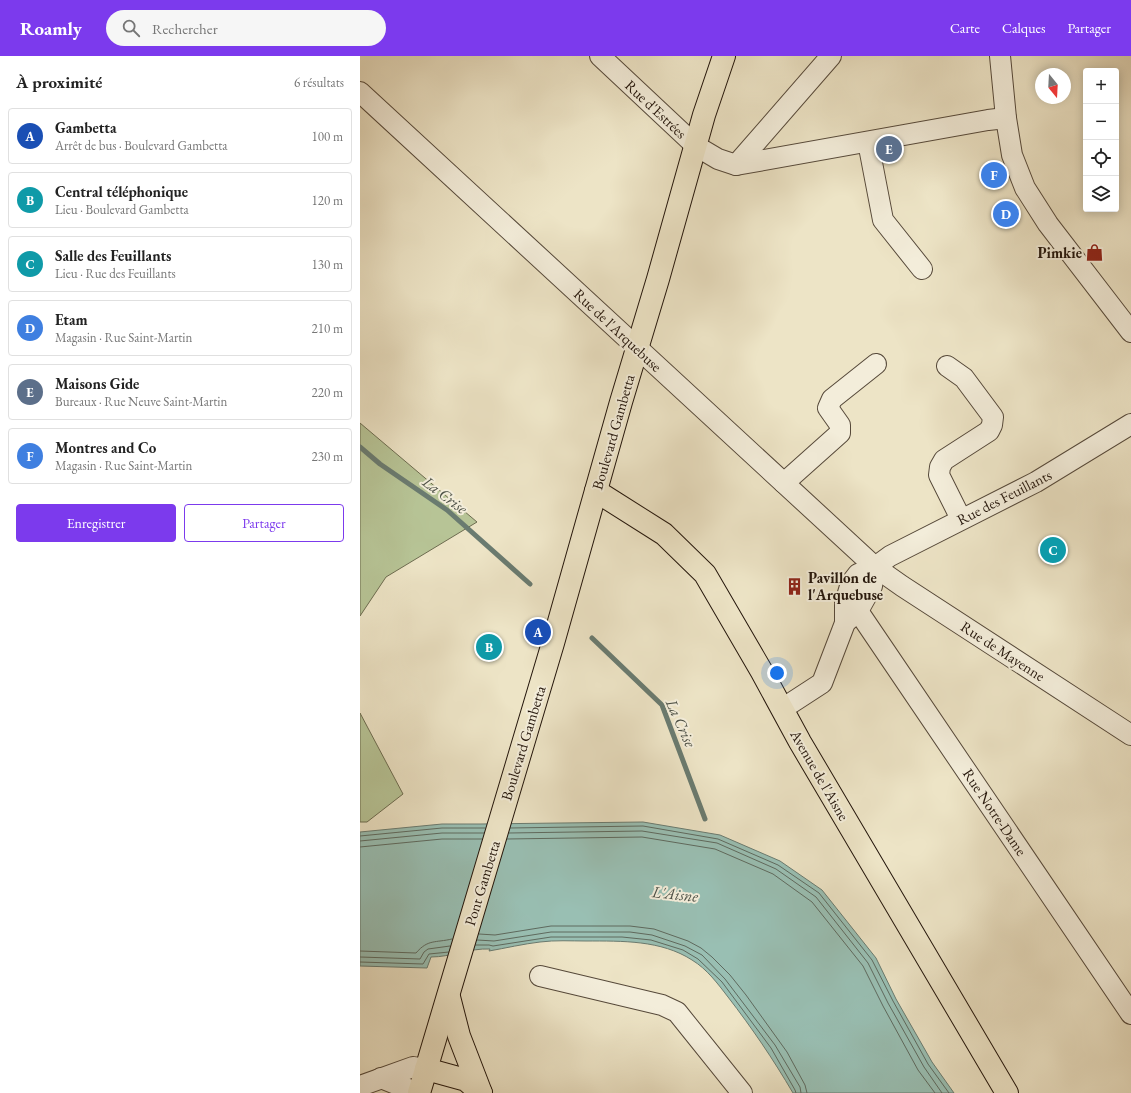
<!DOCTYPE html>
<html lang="fr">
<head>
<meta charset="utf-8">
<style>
	body { margin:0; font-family:"EB Garamond",serif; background:#f6f6f6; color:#222 }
	.controls { position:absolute; right:12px; top:12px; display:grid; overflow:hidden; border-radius:4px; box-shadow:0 2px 10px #0003 }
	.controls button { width:36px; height:36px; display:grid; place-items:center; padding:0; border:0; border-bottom:1px solid #e0e0e0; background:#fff; color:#222; font:20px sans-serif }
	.compass { position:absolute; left:675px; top:12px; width:36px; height:36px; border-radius:50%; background:#fff; box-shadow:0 2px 10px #0003; rotate:162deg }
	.you { position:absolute; left:417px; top:617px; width:14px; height:14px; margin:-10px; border:3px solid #fff; border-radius:50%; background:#1a73e8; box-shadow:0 0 0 6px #1a73e833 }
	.badge { display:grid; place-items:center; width:26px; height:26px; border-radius:50%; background:#7c3aed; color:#fff; font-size:13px; font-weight:700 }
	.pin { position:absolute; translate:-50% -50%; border:2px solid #fff; box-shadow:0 1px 4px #0006 }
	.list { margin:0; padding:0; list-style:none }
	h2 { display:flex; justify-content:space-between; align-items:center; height:52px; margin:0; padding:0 16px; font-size:17px }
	h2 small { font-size:13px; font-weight:400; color:#767676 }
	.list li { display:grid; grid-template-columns:26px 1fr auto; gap:12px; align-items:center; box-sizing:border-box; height:56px; margin:0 8px 8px; padding:0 8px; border:1px solid #e0e0e0; border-radius:4px }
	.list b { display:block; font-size:15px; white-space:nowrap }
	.list p { margin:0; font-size:13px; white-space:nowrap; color:#767676 }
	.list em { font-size:13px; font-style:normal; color:#767676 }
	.actions { display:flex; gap:8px; padding:12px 16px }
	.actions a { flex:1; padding:9px 0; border:1px solid #7c3aed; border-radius:4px; text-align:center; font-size:14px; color:#7c3aed }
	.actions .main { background:#7c3aed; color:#fff }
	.icon { flex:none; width:22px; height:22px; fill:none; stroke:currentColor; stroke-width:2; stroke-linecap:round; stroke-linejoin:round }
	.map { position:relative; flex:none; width:771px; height:1037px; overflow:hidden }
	header { display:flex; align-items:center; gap:24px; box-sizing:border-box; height:56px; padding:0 20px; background:#7c3aed; color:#fff }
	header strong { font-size:19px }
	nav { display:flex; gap:22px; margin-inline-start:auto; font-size:14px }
	.search { width:280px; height:36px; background:#f6f6f6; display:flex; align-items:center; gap:10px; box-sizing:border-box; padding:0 14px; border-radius:22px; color:#767676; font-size:15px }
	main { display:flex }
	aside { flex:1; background:#fff }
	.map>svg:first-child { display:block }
	.green { fill:#b7c496; stroke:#6d6c50 }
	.water { fill:#99bfb3; stroke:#6a7b70 }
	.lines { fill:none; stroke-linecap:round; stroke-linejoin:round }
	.shore { stroke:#5e6a5f; stroke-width:1 }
	.stream { stroke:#6a7b70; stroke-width:5 }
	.minor-casing { stroke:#56493a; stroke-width:22 }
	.major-casing { stroke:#23150b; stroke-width:24 }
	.minor { stroke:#f3edda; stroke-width:20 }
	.major { stroke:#ede4c6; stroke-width:22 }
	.labels { text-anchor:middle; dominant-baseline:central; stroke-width:4; stroke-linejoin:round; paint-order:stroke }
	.street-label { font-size:15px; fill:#23150b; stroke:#f3edda }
	.poi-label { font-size:15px; font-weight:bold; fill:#23150b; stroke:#f3edda; text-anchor:end }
	.water-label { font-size:16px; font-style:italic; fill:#4c5046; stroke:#f3edda }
</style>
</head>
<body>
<header>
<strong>Roamly</strong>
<div class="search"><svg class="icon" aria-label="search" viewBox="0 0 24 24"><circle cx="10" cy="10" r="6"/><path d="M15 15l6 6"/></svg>Rechercher</div>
<nav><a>Carte</a><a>Calques</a><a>Partager</a></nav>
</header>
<main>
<aside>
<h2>À proximité<small>6 résultats</small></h2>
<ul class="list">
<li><span class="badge" style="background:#1a4fb4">A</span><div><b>Gambetta</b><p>Arrêt de bus · Boulevard Gambetta</p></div><em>100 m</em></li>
<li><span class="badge" style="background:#0f9aa8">B</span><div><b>Central téléphonique</b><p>Lieu · Boulevard Gambetta</p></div><em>120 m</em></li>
<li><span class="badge" style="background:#0f9aa8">C</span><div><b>Salle des Feuillants</b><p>Lieu · Rue des Feuillants</p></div><em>130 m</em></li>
<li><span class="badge" style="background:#3f7fe0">D</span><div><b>Etam</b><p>Magasin · Rue Saint-Martin</p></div><em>210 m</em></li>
<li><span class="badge" style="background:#5c6f8a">E</span><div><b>Maisons Gide</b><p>Bureaux · Rue Neuve Saint-Martin</p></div><em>220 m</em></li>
<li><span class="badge" style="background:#3f7fe0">F</span><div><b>Montres and Co</b><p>Magasin · Rue Saint-Martin</p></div><em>230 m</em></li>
</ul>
<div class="actions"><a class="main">Enregistrer</a><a>Partager</a></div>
</aside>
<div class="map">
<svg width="771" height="1037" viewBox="0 0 771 1037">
	<rect width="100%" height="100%" fill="#ede4c6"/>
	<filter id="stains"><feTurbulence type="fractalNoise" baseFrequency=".005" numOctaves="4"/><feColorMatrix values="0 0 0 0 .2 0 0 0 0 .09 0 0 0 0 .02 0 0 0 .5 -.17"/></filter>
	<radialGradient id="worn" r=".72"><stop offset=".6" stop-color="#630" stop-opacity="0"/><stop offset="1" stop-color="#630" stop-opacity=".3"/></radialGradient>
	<g class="green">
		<path d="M 0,367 L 117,466 L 26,521 L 0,560 Z"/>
		<path d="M 0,657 L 43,738 L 7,766 L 0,766 Z"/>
	</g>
	<path class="water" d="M 283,766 L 360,779 L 420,805 L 462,834 L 516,902 L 536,943 L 572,1006 L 594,1037 L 433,1037 C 413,1003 392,972 368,941 C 358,928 347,913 332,904 C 301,884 262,885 226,885 C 211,885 195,884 180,886 C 163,888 146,892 129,895 L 130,893 C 110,892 91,901 71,901 L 67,912 L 0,910 L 0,776 L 82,768 L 120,768 Z"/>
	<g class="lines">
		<g class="shore">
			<path d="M 150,772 L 283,770 L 358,783 L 418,809 L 459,837 L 512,904 L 533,945 L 568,1008 L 589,1037"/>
			<path d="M 149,777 L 282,775 L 357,787 L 416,813 L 456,841 L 508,907 L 528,947 L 564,1011 L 582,1037"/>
			<path d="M 0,780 L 82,772 L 125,772"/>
			<path d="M 147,783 L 282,781 L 355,793 L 413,818 L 452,846 L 503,910 L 523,950 L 558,1014 L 575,1037"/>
			<path d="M 0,785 L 82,777 L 124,777"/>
			<path d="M 0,791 L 82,783 L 122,783"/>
			<path d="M 119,878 L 135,879 L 191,870 L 270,870 L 294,873 L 328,885 L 341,892 L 352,901 L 370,919 L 386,939 L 427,996 L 445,1029 L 447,1037"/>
			<path d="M 117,884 L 134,885 L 191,876 L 270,876 L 292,879 L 325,890 L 342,899 L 365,923 L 415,989 L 440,1031 L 441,1037"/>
			<path d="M 115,889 L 129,889 L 133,890 L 191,881 L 262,881 L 291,884 L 323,894 L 338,903 L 362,926 L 411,992 L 435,1034 L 436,1037"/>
			<path d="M 0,895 L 56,897 C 68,883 75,887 92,883"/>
			<path d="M 0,901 L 60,903 L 64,896 L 68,893 L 90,890"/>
			<path d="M 0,906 L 63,908 L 69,898 L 89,896"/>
		</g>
		<g class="stream">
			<path d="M 0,391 L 20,408 L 87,454 L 170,528"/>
			<path d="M 232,582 L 302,649 L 345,763"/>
		</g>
		<defs>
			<g id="minor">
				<path d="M 240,0 L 336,90 L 358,103 L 376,109 L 628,64 L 646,62"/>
				<path d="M 640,0 L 646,62 L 652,99 L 665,132 L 688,168 L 771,276"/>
				<path d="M 0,36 L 515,511 L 542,530 L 771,679"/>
				<path d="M 508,86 L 523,164 L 562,213"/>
				<path d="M 376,109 L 471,0"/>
				<path d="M 587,310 L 604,322 L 633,361 L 632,369 L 629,375 L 584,404 L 580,411 L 579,419 L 601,463"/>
				<path d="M 424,427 L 480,377 L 480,369 L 468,352 L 472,343 L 516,308"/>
				<path d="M 498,555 L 771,958"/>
				<path d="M 488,564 L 498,555 L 512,530 L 515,511"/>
				<path d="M 422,653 L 462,627 L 485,567 L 485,547 L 491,527 L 498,518 L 515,511 L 530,500 L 676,426 L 771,368"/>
				<path d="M 180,920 L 302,949 L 317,956 L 382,1037"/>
				<path d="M 21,1022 L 58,1037"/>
				<path d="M 0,1030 L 53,1011 L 66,1013"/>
			</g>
			<g id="major">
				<path d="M 236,435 L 304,478 L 345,518 L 402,616 L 440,686 L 647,1037"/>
				<path d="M 89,941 L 99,980 L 121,1037"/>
				<path d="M 66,1013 L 106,1024 L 121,1037"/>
				<path d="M 59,1037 L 193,587 L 261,346 L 298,223 L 344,59 L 364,0"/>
			</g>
		</defs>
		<use href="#minor" class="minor-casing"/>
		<use href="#major" class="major-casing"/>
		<use href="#minor" class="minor"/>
		<use href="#major" class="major"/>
	</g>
	<defs>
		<symbol id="shop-bare" viewBox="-9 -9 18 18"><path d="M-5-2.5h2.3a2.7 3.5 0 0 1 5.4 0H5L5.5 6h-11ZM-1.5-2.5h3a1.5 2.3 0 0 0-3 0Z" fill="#8f2418" stroke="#f3edda" stroke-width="2.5" paint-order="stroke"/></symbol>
		<symbol id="building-bare" viewBox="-9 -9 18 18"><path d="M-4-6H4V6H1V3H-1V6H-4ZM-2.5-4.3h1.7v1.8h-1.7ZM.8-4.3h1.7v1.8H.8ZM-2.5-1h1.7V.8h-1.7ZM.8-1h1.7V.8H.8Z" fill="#8f2418" stroke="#f3edda" stroke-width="2.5" paint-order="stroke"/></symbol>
	</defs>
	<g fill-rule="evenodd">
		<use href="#shop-bare" x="722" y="184" width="25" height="25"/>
		<use href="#building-bare" x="422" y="518" width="25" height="25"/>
	</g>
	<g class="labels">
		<g class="street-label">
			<text transform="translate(296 53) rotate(43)">Rue d'Estrées</text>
			<text transform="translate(258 274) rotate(43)">Rue de l'Arquebuse</text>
			<text transform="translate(253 376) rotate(-74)">Boulevard Gambetta</text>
			<text transform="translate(644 441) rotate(-27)">Rue des Feuillants</text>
			<text transform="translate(643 595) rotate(33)">Rue de Mayenne</text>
			<text transform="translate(163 687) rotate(-73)">Boulevard Gambetta</text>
			<text transform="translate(460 719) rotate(60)">Avenue de l'Aisne</text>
			<text transform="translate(635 756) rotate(56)">Rue Notre-Dame</text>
			<text transform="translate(122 827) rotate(-73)">Pont Gambetta</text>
		</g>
		<g class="poi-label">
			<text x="722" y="196">Pimkie</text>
			<text x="448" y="521" text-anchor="start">Pavillon de<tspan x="448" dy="17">l'Arquebuse</tspan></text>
		</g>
		<g class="water-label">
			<text transform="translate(85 439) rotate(37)">La Crise</text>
			<text transform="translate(321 667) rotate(66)">La Crise</text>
			<text transform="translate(315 838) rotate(6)">L'Aisne</text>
		</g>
	</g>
	<rect width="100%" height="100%" filter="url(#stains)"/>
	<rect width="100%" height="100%" fill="url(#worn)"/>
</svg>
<div class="controls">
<button>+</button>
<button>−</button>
<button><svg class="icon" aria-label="locate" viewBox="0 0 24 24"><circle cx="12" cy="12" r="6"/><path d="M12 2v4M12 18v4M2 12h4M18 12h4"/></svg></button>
<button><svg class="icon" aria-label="layers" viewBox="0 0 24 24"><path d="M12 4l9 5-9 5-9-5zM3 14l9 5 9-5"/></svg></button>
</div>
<svg class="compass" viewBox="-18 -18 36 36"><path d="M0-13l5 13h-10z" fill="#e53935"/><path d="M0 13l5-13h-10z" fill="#767676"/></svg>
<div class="you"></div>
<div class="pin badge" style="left:178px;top:576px;background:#1a4fb4">A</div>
<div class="pin badge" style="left:129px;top:591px;background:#0f9aa8">B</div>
<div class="pin badge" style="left:693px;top:494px;background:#0f9aa8">C</div>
<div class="pin badge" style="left:646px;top:158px;background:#3f7fe0">D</div>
<div class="pin badge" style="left:529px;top:93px;background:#5c6f8a">E</div>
<div class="pin badge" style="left:634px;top:119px;background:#3f7fe0">F</div>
</div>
</main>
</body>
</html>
